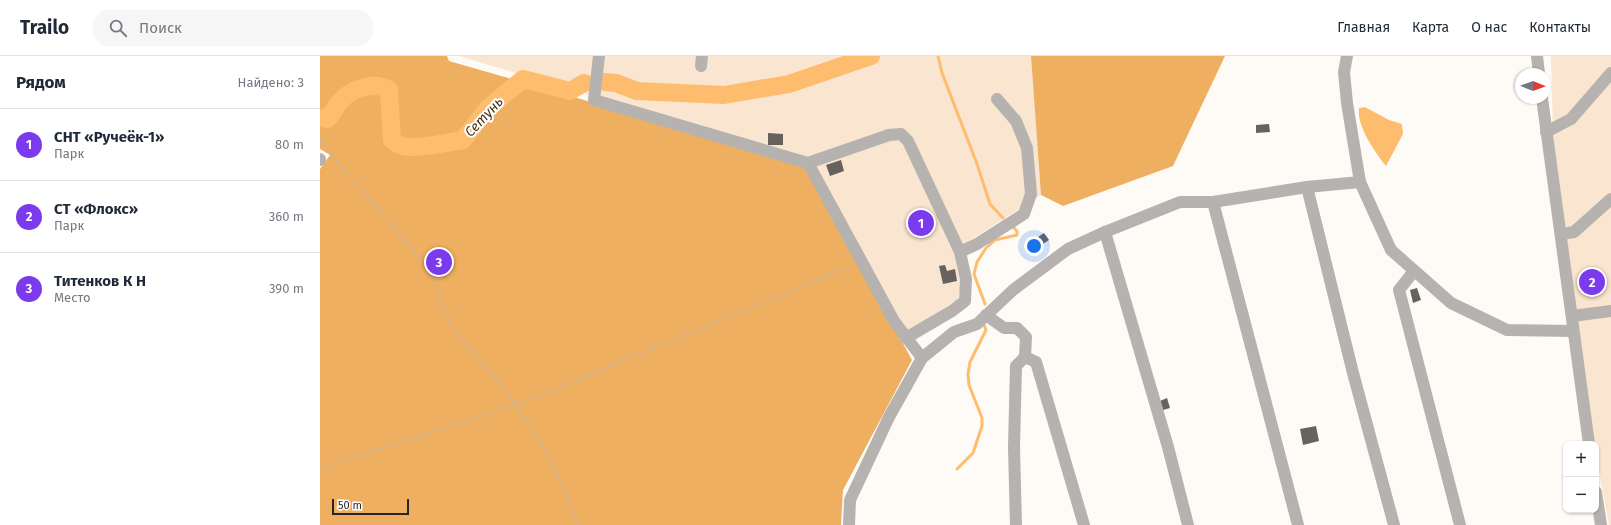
<!DOCTYPE html>
<html lang="ru">
<head>
<meta charset="utf-8">
<style>
	body { margin:0; font-family:"Fira Sans",sans-serif; background:#f6f6f7; color:#1f2937 }
	.controls { position:absolute; right:12px; bottom:12px; display:grid; overflow:hidden; border-radius:8px; box-shadow:0 1px 3px #0004 }
	.controls button { width:36px; height:36px; display:grid; place-items:center; padding:0; border:0; border-bottom:1px solid #e0e1e3; background:#fff; color:#1f2937; font:20px sans-serif }
	.compass { position:absolute; left:1195px; top:12px; width:36px; height:36px; border-radius:50%; background:#fff; box-shadow:0 1px 3px #0004; rotate:91deg }
	.scale { position:absolute; left:12px; bottom:10px; width:77px; box-sizing:border-box; padding-left:4px; border:2px solid #282623; border-top:0; font-size:11px; line-height:14px; white-space:nowrap; color:#282623; -webkit-text-stroke:3px #fff; paint-order:stroke }
	.you { position:absolute; left:714px; top:190px; width:14px; height:14px; margin:-10px; border:3px solid #fff; border-radius:50%; background:#1a73e8; box-shadow:0 0 0 6px #1a73e833 }
	.badge { display:grid; place-items:center; width:26px; height:26px; border-radius:50%; background:#7c3aed; color:#fff; font-size:13px; font-weight:700 }
	.pin { position:absolute; translate:-50% -50%; border:2px solid #fff; box-shadow:0 1px 4px #0006 }
	.list { margin:0; padding:0; list-style:none }
	h2 { display:flex; justify-content:space-between; align-items:center; height:52px; margin:0; padding:0 16px; font-size:17px }
	h2 small { font-size:13px; font-weight:400; color:#747a83 }
	.list li { display:grid; grid-template-columns:26px 1fr auto; gap:12px; align-items:center; box-sizing:border-box; height:72px; padding:0 16px; border-top:1px solid #e0e1e3 }
	.list b { display:block; font-size:15px; white-space:nowrap }
	.list p { margin:0; font-size:13px; white-space:nowrap; color:#747a83 }
	.list em { font-size:13px; font-style:normal; color:#747a83 }
	.icon { flex:none; width:22px; height:22px; fill:none; stroke:currentColor; stroke-width:2; stroke-linecap:round; stroke-linejoin:round }
	.map { position:relative; flex:none; width:1291px; height:469px; overflow:hidden }
	header { display:flex; align-items:center; gap:24px; box-sizing:border-box; height:56px; padding:0 20px; background:#fff; border-bottom:1px solid #e0e1e3 }
	header strong { font-size:19px }
	nav { display:flex; gap:22px; margin-inline-start:auto; font-size:14px }
	.search { width:280px; height:36px; background:#f6f6f7; display:flex; align-items:center; gap:10px; box-sizing:border-box; padding:0 14px; border-radius:16px; color:#747a83; font-size:15px }
	main { display:flex }
	aside { flex:1; background:#fff }
	.map>svg:first-child { display:block }
	.green { fill:#f9e5d0 }
	.forest { fill:#efaf60 }
	.water { fill:#febd6e }
	.lines { fill:none; stroke-linecap:round; stroke-linejoin:round }
	.stream { stroke:#febd6e; stroke-width:3 }
	.river { stroke:#febd6e; stroke-width:18 }
	.building { fill:#67625d }
	.path { stroke:#b9b6b3; stroke-width:2; stroke-dasharray:2 3; stroke-linecap:butt }
	.minor { stroke:#b5b2b0; stroke-width:12 }
	.labels { text-anchor:middle; dominant-baseline:central; stroke-width:4; stroke-linejoin:round; paint-order:stroke }
	.water-label { font-size:14px; font-style:italic; fill:#4c3210; stroke:#fff }
</style>
</head>
<body>
<header>
<strong>Trailo</strong>
<div class="search"><svg class="icon" aria-label="search" viewBox="0 0 24 24"><circle cx="10" cy="10" r="6"/><path d="M15 15l6 6"/></svg>Поиск</div>
<nav><a>Главная</a><a>Карта</a><a>О нас</a><a>Контакты</a></nav>
</header>
<main>
<aside>
<h2>Рядом<small>Найдено: 3</small></h2>
<ul class="list">
<li><span class="badge">1</span><div><b>СНТ «Ручеёк-1»</b><p>Парк</p></div><em>80 m</em></li>
<li><span class="badge">2</span><div><b>СТ «Флокс»</b><p>Парк</p></div><em>360 m</em></li>
<li><span class="badge">3</span><div><b>Титенков К Н</b><p>Место</p></div><em>390 m</em></li>
</ul>
</aside>
<div class="map">
<svg width="1291" height="469" viewBox="0 0 1291 469">
	<rect width="100%" height="100%" fill="#fefbf7"/>
	<g class="green">
		<path d="M 139,0 L 711,0 L 721,139 L 633,195 C 643,211 642,226 638,243 L 586,278 L 491,105 Z"/>
		<path d="M 1231,0 L 1291,0 L 1291,469 L 1289,469 L 1276,398 L 1276,388 L 1274,388 L 1233,79 Z"/>
	</g>
	<g class="forest">
		<path d="M 0,0 L 127,0 L 129,5 L 486,108 L 592,304 L 523,434 L 521,469 L 0,469 L 0,113 L 10,99 L 0,93 Z"/>
		<path d="M 711,0 L 905,0 L 853,110 L 743,150 L 721,139 Z"/>
	</g>
	<path class="water" d="M 1045,51 L 1069,64 L 1082,68 L 1083,78 L 1066,110 C 1055,96 1036,69 1039,52 Z"/>
	<g class="lines">
		<g class="stream">
			<path d="M 618,0 L 622,17 L 657,108 L 670,148 L 683,162"/>
			<path d="M 665,248 L 654,218 L 657,206 L 666,192 L 675,184 L 697,179 L 697,175 L 691,169"/>
			<path d="M 637,413 L 653,397 L 662,370 L 662,362 L 649,329 L 648,318 L 650,306 L 666,274 L 664,269"/>
		</g>
		<g class="river">
			<path d="M 285,26 L 296,27 L 317,35 L 404,39 L 469,28 L 551,0"/>
			<path d="M 0,62 L 7,63 C 12,59 14,53 18,48 C 28,34 53,24 69,34 L 72,84 C 74,85 77,88 80,89 C 92,95 130,86 143,84 L 168,52 L 203,23 L 250,35 L 264,27"/>
		</g>
	</g>
	<g class="building">
		<path d="M 949,68 L 950,76 L 936,77 L 936,69 Z"/>
		<path d="M 448,77 L 463,78 L 463,89 L 448,89 Z"/>
		<path d="M 521,104 L 524,115 L 510,120 L 506,109 Z"/>
		<path d="M 724,177 L 729,184 L 723,188 L 718,181 Z"/>
		<path d="M 625,209 L 627,215 L 635,213 L 637,225 L 623,228 L 619,210 Z"/>
		<path d="M 1097,232 L 1101,244 L 1093,247 L 1090,234 Z"/>
		<path d="M 847,342 L 850,352 L 843,354 L 840,345 Z"/>
		<path d="M 996,370 L 999,385 L 983,389 L 980,373 Z"/>
	</g>
	<g class="lines">
		<g class="path">
			<path d="M 0,85 L 109,212 L 131,271 L 188,337 L 212,374 L 236,415 L 258,469"/>
			<path d="M 110,211 L 119,206"/>
			<path d="M 0,412 L 196,349 L 531,210"/>
		</g>
		<g class="minor">
			<path d="M 279,0 L 274,44 L 488,107 L 574,265 L 602,302"/>
			<path d="M 1027,0 L 1024,16 L 1027,47 L 1040,126 L 1071,194 L 1131,247 L 1187,274 L 1253,275"/>
			<path d="M 1217,0 L 1219,18"/>
			<path d="M 381,10 L 382,0"/>
			<path d="M 1222,42 L 1269,388"/>
			<path d="M 1226,76 L 1251,63 L 1291,17"/>
			<path d="M 0,103 L 0,104"/>
			<path d="M 488,107 L 569,79 L 581,78 L 588,85 L 640,196 L 646,223 L 645,245 L 632,255 L 586,282"/>
			<path d="M 987,131 L 1033,317 L 1074,469"/>
			<path d="M 893,146 L 978,469"/>
			<path d="M 785,176 L 848,391 L 868,469"/>
			<path d="M 1242,178 L 1254,176 L 1291,143"/>
			<path d="M 640,196 L 657,188 L 704,158 L 711,138 L 707,92 L 696,65 L 677,43"/>
			<path d="M 1094,215 L 1079,234 L 1140,469"/>
			<path d="M 666,259 L 684,272 L 697,272 L 706,281 L 705,301"/>
			<path d="M 1252,260 L 1291,255"/>
			<path d="M 1276,436 L 1281,469"/>
			<path d="M 529,469 L 530,444 L 569,361 L 602,302 L 634,276 L 657,268 L 693,234 L 748,193 L 785,176 L 860,146 L 893,146 L 987,131 L 1040,126"/>
			<path d="M 696,469 L 694,391 L 696,310 L 705,301 L 716,306 L 764,469"/>
		</g>
	</g>
	<g class="labels">
		<g class="water-label">
			<text transform="translate(164 61) rotate(-47)">Сетунь</text>
		</g>
	</g>
</svg>
<div class="controls">
<button>+</button>
<button>−</button>
</div>
<svg class="compass" viewBox="-18 -18 36 36"><path d="M0-13l5 13h-10z" fill="#e53935"/><path d="M0 13l5-13h-10z" fill="#747a83"/></svg>
<div class="scale">50 m</div>
<div class="you"></div>
<div class="pin badge" style="left:601px;top:167px">1</div>
<div class="pin badge" style="left:1272px;top:226px">2</div>
<div class="pin badge" style="left:119px;top:206px">3</div>
</div>
</main>
</body>
</html>
